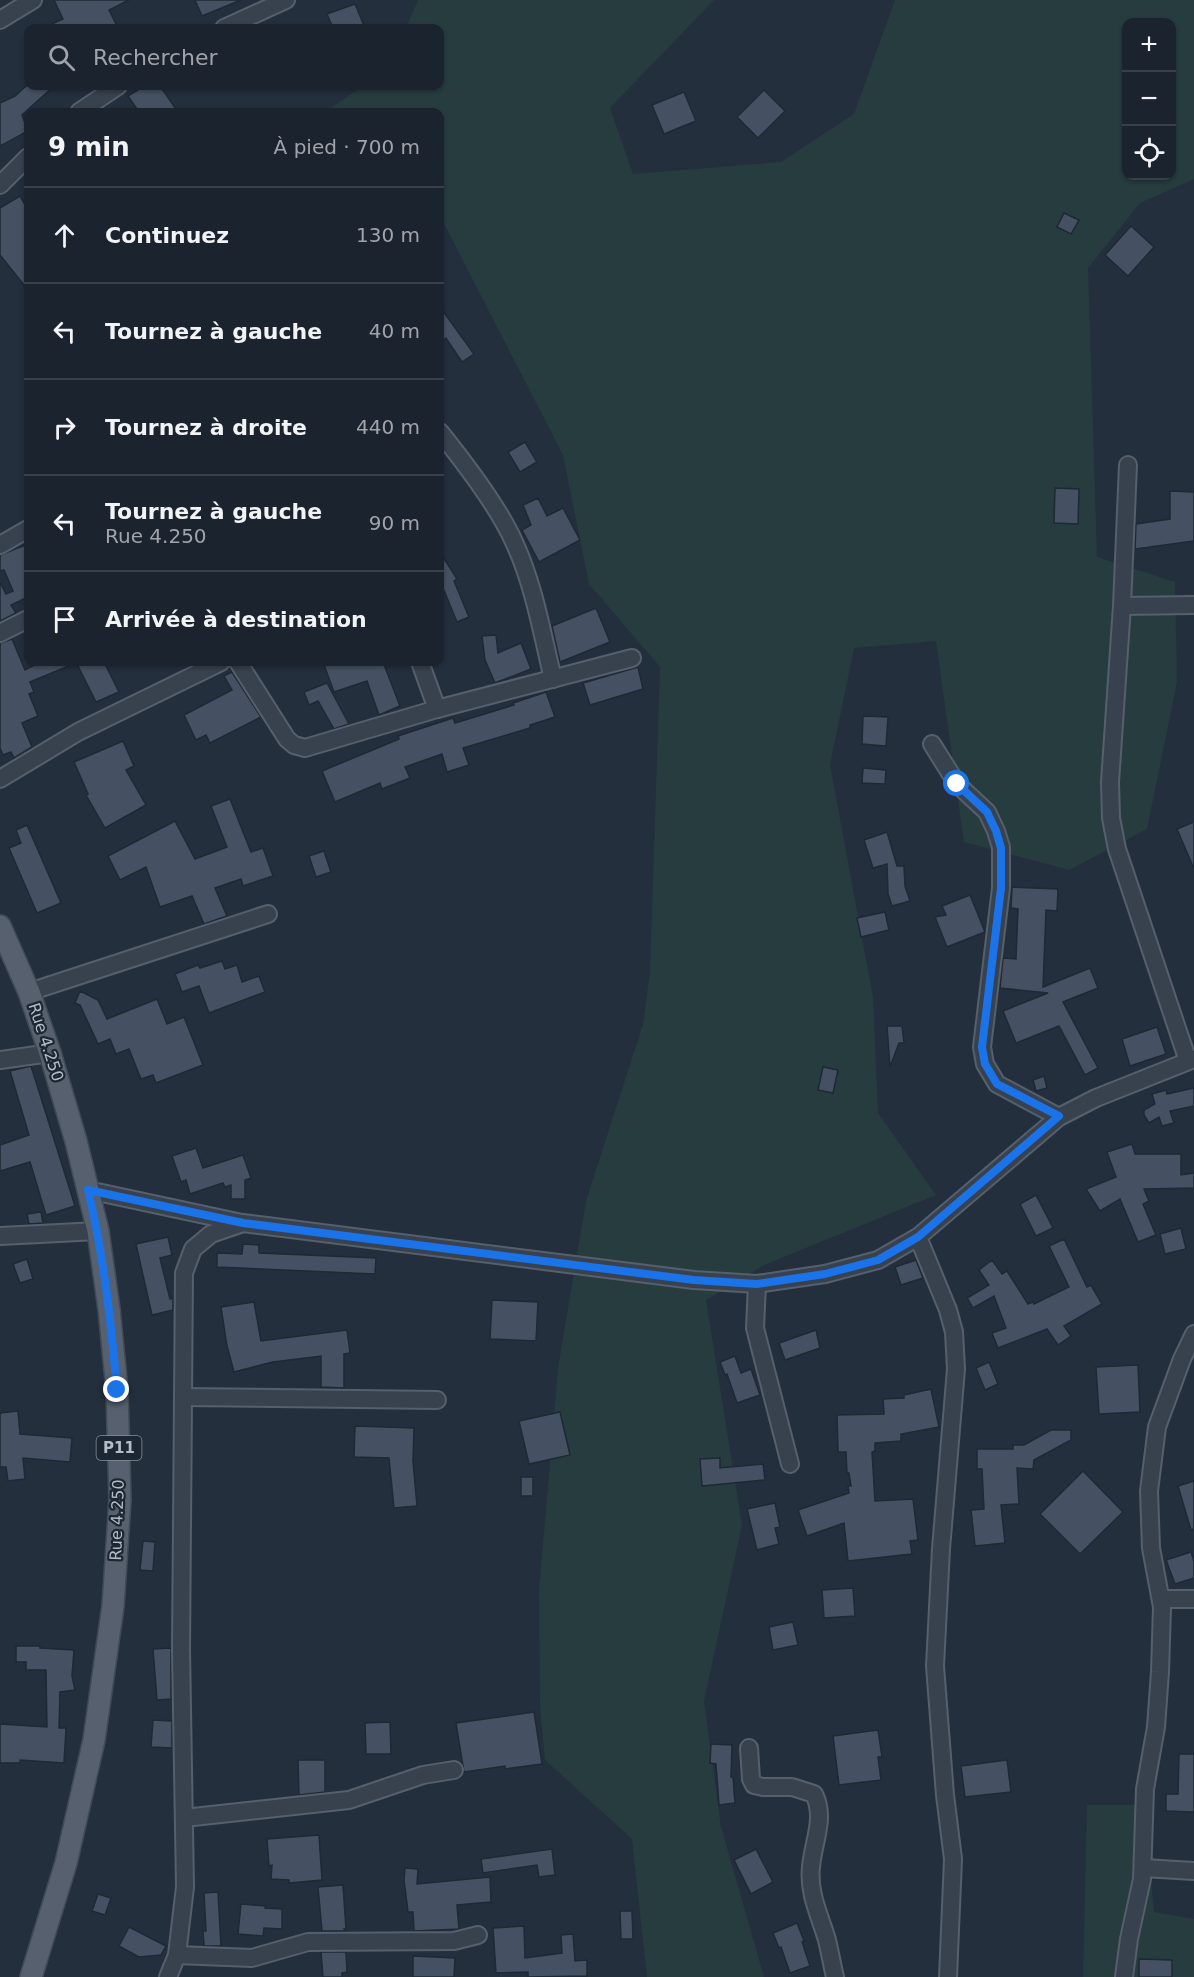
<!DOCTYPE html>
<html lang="fr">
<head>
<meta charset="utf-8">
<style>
	body { margin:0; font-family:"DejaVu Sans",sans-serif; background:#282f3a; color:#f1f3f6 }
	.controls { position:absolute; right:18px; top:18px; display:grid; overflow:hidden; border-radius:12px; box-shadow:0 2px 4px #0004 }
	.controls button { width:54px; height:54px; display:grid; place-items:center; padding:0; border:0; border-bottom:2px solid #39404a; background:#1b232e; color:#f1f3f6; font:30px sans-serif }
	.stop { position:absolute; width:18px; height:18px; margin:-14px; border:4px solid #1a73e8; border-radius:50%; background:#fff }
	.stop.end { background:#1a73e8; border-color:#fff; box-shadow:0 2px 6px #0008 }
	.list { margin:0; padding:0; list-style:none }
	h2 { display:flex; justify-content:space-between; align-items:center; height:78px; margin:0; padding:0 24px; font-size:26px }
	h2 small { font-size:20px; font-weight:400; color:#a0a4aa }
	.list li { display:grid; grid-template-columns:39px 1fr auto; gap:18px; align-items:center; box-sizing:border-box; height:96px; padding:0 24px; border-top:2px solid #39404a }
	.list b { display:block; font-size:22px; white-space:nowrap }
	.list p { margin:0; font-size:20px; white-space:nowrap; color:#a0a4aa }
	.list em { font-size:20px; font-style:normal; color:#a0a4aa }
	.icon { flex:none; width:33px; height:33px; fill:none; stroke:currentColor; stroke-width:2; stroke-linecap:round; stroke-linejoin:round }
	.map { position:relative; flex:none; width:1194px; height:1977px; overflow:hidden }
	.search { position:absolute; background:#1b232e; box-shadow:0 2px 4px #0004; left:24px; top:24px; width:420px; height:66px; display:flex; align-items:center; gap:15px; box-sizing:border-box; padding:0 21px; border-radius:12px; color:#a0a4aa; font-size:22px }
	.panel { position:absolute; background:#1b232e; box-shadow:0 2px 4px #0004; left:24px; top:108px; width:420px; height:558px; border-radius:12px }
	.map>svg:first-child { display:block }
	.green { fill:#263c3f; fill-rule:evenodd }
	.building { fill:#455162; stroke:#1f2835; stroke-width:1.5 }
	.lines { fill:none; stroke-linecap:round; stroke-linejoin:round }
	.minor-casing { stroke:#565f6c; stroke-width:20 }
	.major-casing { stroke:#414a57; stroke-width:24 }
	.minor { stroke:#38414e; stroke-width:16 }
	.major { stroke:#56606e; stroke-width:21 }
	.route { stroke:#1a73e8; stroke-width:8 }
	.labels { text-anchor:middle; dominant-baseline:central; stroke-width:4.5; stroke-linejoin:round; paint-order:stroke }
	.shield { fill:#1d2633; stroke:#878f9c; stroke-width:1.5 }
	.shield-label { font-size:15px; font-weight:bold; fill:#b4bcc9 }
	.street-label { font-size:16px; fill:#b4bcc9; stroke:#1d2633 }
</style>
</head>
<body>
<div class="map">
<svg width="1194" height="1977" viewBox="0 0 1194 1977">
	<rect width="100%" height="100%" fill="#242f3e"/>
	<g class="green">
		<path d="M 418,0 L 714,0 L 610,108 L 633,174 L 781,162 L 854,114 L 895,0 L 1194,0 L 1194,179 L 1140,203 L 1088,268 L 1097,557 L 1175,582 L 1177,682 L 1147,829 L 1069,870 L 964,842 L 936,641 L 854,648 L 830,765 L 873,997 L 878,1113 L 936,1195 L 764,1265 L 706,1300 L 742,1525 L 704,1701 L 721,1827 L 764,1977 L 647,1977 L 632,1839 L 545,1760 L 540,1707 L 539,1592 L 558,1368 L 586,1201 L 643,1024 L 650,972 L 660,667 L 589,584 L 563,455 L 440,216 L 440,112 L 325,112 L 363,86 L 440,86 L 440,28 L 406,28 ZM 1126,22 L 1172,22 L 1172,176 L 1126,176 Z"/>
		<path d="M 1087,1805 L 1144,1805 L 1154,1912 L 1194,1919 L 1194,1977 L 1083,1977 Z"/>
	</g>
	<g class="building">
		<path d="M 54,0 L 129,0 L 109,10 L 118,28 L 43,28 L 63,19 Z"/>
		<path d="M 195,0 L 241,0 L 202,16 Z"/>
		<path d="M 355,4 L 365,28 L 333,28 L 327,14 Z"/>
		<path d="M 26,86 L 54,86 L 22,115 L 28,131 L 0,146 L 0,103 L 15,96 Z"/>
		<path d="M 144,86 L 160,86 L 178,112 L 139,112 L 128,96 Z"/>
		<path d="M 764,90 L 785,111 L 758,138 L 737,117 Z"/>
		<path d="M 684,92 L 696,121 L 664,134 L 652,105 Z"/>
		<path d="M 20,196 L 28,210 L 28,290 L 0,255 L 0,208 Z"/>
		<path d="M 1064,213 L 1079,220 L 1071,234 L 1057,227 Z"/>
		<path d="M 1131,226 L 1154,247 L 1128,276 L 1105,255 Z"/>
		<path d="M 440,307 L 474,354 L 462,362 L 446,338 L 440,343 Z"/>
		<path d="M 525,442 L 537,462 L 520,472 L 508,452 Z"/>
		<path d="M 1055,488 L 1079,489 L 1078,524 L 1054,523 Z"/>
		<path d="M 1170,491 L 1194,492 L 1194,541 L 1135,549 L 1136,524 L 1170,519 Z"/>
		<path d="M 538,498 L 547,516 L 563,508 L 580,540 L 539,562 L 522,530 L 531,525 L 523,505 Z"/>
		<path d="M 28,544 L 28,597 L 11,605 L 16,613 L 0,621 L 0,582 L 6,594 L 13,591 L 4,570 L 0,571 L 0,555 Z"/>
		<path d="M 440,552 L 457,579 L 454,581 L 469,617 L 457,622 L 443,588 L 440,591 Z"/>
		<path d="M 596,608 L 610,642 L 560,662 L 552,626 Z"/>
		<path d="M 496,635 L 498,653 L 521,643 L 531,669 L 495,683 L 485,660 L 482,636 Z"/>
		<path d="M 12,639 L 25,670 L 40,662 L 76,663 L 30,682 L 34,692 L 29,694 L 38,716 L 22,723 L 32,747 L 14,758 L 11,752 L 3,755 L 0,748 L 0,643 Z"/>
		<path d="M 76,662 L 104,662 L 119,692 L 96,702 Z"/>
		<path d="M 323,662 L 383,662 L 400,706 L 379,715 L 367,681 L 334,692 Z"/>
		<path d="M 638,667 L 643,689 L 590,705 L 583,683 Z"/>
		<path d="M 232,672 L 261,717 L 210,743 L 206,735 L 196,740 L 184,715 L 232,690 L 224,676 Z"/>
		<path d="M 327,683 L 349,724 L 334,729 L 318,701 L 309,705 L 304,692 Z"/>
		<path d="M 546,692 L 555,717 L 530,725 L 530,728 L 463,748 L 469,765 L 447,772 L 442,754 L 405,767 L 410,778 L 382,789 L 380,783 L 335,802 L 322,771 L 399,739 L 398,736 L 453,718 L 455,723 L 514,705 L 513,703 Z"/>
		<path d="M 863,716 L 888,717 L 886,746 L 862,744 Z"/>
		<path d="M 123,741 L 134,766 L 126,770 L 146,805 L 105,828 L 86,795 L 88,794 L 74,762 Z"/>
		<path d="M 863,768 L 886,770 L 885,784 L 862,783 Z"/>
		<path d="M 230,799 L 251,852 L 263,848 L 273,876 L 243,886 L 241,879 L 215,888 L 227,916 L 204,924 L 192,896 L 160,907 L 146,867 L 120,880 L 108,856 L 175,821 L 195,859 L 227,847 L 211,806 Z"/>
		<path d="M 1194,822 L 1194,869 L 1177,829 Z"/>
		<path d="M 27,825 L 61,903 L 37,913 L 9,848 L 21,843 L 16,830 Z"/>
		<path d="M 887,832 L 897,866 L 904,866 L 905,886 L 910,901 L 892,906 L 888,894 L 887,864 L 873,868 L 864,840 Z"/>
		<path d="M 324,851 L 331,872 L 316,877 L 309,856 Z"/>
		<path d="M 1012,887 L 1058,889 L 1057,911 L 1046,910 L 1043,987 L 1090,968 L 1098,988 L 1063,1002 L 1098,1068 L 1085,1075 L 1059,1026 L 1016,1043 L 1003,1011 L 1048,993 L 1000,988 L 1003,958 L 1016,959 L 1018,909 L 1011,908 Z"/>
		<path d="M 970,895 L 985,932 L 947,947 L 935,917 L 946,915 L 942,906 Z"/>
		<path d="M 885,912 L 889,930 L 861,937 L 857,918 Z"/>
		<path d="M 222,961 L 225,969 L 237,965 L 242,982 L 259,976 L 265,992 L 209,1013 L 199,986 L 182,992 L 175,974 L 198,965 L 200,968 Z"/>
		<path d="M 80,991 L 98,1000 L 107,1019 L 157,999 L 167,1024 L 184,1017 L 203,1065 L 156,1083 L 153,1075 L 141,1079 L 129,1049 L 116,1054 L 110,1039 L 98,1044 L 80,1005 L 75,1003 Z"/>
		<path d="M 887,1026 L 902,1026 L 904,1043 L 899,1043 L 890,1067 Z"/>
		<path d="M 1157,1027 L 1166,1054 L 1130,1066 L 1122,1039 Z"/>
		<path d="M 31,1066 L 75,1206 L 46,1215 L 30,1162 L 0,1171 L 0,1145 L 29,1135 L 10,1071 Z"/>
		<path d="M 823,1067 L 838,1070 L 833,1093 L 818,1090 Z"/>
		<path d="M 1044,1076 L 1047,1088 L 1036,1091 L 1033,1080 Z"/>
		<path d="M 1194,1088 L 1194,1106 L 1170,1111 L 1174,1123 L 1162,1126 L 1159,1117 L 1149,1123 L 1144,1115 L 1144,1110 L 1155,1104 L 1152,1094 L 1166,1090 L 1167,1094 Z"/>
		<path d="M 1132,1144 L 1135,1154 L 1181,1154 L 1181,1175 L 1194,1173 L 1194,1188 L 1144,1189 L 1149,1201 L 1143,1204 L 1156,1235 L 1138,1242 L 1120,1199 L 1100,1211 L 1086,1189 L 1116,1177 L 1107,1152 Z"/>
		<path d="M 196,1148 L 203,1168 L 243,1155 L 251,1178 L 245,1180 L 245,1199 L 231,1199 L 231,1185 L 225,1187 L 223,1183 L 190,1194 L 186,1180 L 181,1182 L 172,1156 Z"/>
		<path d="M 1036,1195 L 1053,1228 L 1036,1236 L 1020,1204 Z"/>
		<path d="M 41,1212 L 43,1223 L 29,1224 L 27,1214 Z"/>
		<path d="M 1181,1228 L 1186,1249 L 1165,1254 L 1160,1234 Z"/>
		<path d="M 168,1237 L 172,1255 L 160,1258 L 170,1299 L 173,1298 L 173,1310 L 152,1315 L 136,1244 Z"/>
		<path d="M 1064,1239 L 1087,1287 L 1091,1285 L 1102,1304 L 1064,1326 L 1071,1336 L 1058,1345 L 1047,1329 L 998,1348 L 992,1333 L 1006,1328 L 994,1296 L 973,1308 L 967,1298 L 989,1285 L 979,1270 L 992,1260 L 1002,1274 L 1007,1271 L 1028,1304 L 1033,1302 L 1034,1304 L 1069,1287 L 1049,1246 Z"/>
		<path d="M 243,1244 L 259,1245 L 259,1253 L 376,1258 L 375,1274 L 217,1267 L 217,1253 L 242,1254 Z"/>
		<path d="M 27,1259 L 33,1279 L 20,1283 L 13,1264 Z"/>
		<path d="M 916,1260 L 923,1278 L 901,1285 L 895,1267 Z"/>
		<path d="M 492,1300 L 538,1302 L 536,1341 L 490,1339 Z"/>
		<path d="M 254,1302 L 261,1341 L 347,1330 L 350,1353 L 344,1354 L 344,1388 L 321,1387 L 321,1356 L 273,1362 L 234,1372 L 227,1346 L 221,1307 Z"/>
		<path d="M 816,1330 L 820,1348 L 785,1360 L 779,1343 Z"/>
		<path d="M 735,1356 L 741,1373 L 751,1369 L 760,1395 L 737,1403 L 727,1374 L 725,1375 L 720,1362 Z"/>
		<path d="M 989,1362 L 998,1384 L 985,1390 L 976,1368 Z"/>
		<path d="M 1138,1365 L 1140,1412 L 1099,1414 L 1096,1367 Z"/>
		<path d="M 931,1389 L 939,1427 L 901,1434 L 901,1441 L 875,1443 L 875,1451 L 872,1452 L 875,1501 L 913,1499 L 918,1540 L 910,1541 L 912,1554 L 848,1561 L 844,1523 L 807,1536 L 798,1510 L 849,1493 L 848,1486 L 851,1486 L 849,1473 L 847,1473 L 846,1452 L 838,1452 L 837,1415 L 884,1414 L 883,1399 L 904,1398 L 904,1395 Z"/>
		<path d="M 18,1411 L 20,1434 L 72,1438 L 70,1462 L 23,1458 L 25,1479 L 8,1481 L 6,1467 L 0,1467 L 0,1413 Z"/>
		<path d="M 560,1412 L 570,1455 L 529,1464 L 519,1421 Z"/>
		<path d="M 355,1426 L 414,1428 L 413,1461 L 417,1506 L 394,1508 L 389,1458 L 354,1457 Z"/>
		<path d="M 1051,1430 L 1071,1430 L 1071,1440 L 1034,1460 L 1033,1469 L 1017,1468 L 1019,1504 L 1001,1505 L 1005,1543 L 975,1546 L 971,1510 L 984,1509 L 982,1469 L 977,1469 L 977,1449 L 1013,1449 L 1013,1445 L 1024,1445 Z"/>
		<path d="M 720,1458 L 720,1468 L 763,1464 L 765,1480 L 702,1486 L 700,1459 Z"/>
		<path d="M 1083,1471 L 1123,1512 L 1080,1554 L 1040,1514 Z"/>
		<rect x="521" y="1477" width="12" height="19"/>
		<path d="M 1194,1481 L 1194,1529 L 1191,1530 L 1178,1486 Z"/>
		<path d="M 775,1503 L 780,1527 L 775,1528 L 779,1544 L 757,1550 L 747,1509 Z"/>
		<path d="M 143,1541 L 155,1542 L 153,1571 L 140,1570 Z"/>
		<path d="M 1191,1552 L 1194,1561 L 1194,1578 L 1175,1584 L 1166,1560 Z"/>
		<path d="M 853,1588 L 855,1616 L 824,1618 L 822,1590 Z"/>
		<path d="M 793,1622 L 798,1645 L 773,1650 L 769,1627 Z"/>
		<path d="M 16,1646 L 40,1646 L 40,1648 L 74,1650 L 72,1676 L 75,1690 L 60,1692 L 59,1728 L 66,1728 L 64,1763 L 20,1760 L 20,1763 L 0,1763 L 0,1724 L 47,1727 L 46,1670 L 26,1670 L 26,1662 L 16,1662 Z"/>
		<path d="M 171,1648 L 171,1699 L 157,1700 L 153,1649 Z"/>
		<path d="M 534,1712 L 542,1764 L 505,1769 L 505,1766 L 464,1772 L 456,1723 Z"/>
		<path d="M 153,1720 L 172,1721 L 172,1748 L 151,1747 Z"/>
		<path d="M 390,1722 L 391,1754 L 366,1754 L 365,1723 Z"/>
		<path d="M 878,1730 L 882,1757 L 878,1757 L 881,1780 L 839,1785 L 833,1736 Z"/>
		<path d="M 711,1744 L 732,1745 L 731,1777 L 733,1777 L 735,1803 L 719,1805 L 716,1764 L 710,1763 Z"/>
		<path d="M 1179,1754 L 1194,1754 L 1194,1812 L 1166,1811 L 1166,1794 L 1178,1794 Z"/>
		<path d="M 298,1760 L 325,1760 L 325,1792 L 299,1795 Z"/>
		<path d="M 1007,1760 L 1011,1792 L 965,1797 L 961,1766 Z"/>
		<path d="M 319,1835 L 322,1880 L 289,1883 L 289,1880 L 271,1879 L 272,1865 L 269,1866 L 267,1839 Z"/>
		<path d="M 552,1849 L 555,1875 L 539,1877 L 537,1865 L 483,1873 L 481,1859 Z"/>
		<path d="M 756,1849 L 773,1882 L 751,1894 L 734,1860 Z"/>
		<path d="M 405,1868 L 418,1869 L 417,1884 L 490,1877 L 491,1902 L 457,1905 L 459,1929 L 414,1931 L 413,1912 L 408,1912 L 404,1880 Z"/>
		<path d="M 343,1885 L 346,1929 L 344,1929 L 345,1931 L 322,1931 L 318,1887 Z"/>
		<path d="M 218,1892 L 221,1946 L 204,1946 L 203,1931 L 206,1931 L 204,1893 Z"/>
		<path d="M 98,1894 L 111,1898 L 105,1915 L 92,1911 Z"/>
		<path d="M 241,1904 L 266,1906 L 265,1908 L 282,1909 L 282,1929 L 264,1928 L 263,1936 L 238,1934 Z"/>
		<path d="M 620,1911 L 632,1911 L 633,1939 L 621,1939 Z"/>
		<path d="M 797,1923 L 804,1941 L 802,1942 L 810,1966 L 790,1973 L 781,1947 L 779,1948 L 773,1933 Z"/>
		<path d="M 524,1926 L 525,1958 L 562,1953 L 561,1935 L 573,1934 L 575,1961 L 587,1960 L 587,1976 L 528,1977 L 528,1972 L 496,1973 L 493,1928 Z"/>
		<path d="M 129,1927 L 166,1946 L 161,1955 L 139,1957 L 119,1946 Z"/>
		<path d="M 321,1952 L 346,1952 L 347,1972 L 342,1973 L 342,1977 L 323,1977 Z"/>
		<path d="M 413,1956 L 455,1958 L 454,1977 L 413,1977 Z"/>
		<path d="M 1139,1959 L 1172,1960 L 1172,1977 L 1139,1977 Z"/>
	</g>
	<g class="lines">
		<defs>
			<g id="minor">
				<path d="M 0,20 L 33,0"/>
				<path d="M 224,28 L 286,0"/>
				<path d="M 79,112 L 118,86"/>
				<path d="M 0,185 L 28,157"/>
				<path d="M 440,432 C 464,462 499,508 514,542 C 534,585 542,633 553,679"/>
				<path d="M 1128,465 L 1122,606 L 1110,782 L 1111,818 L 1117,849 L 1188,1061"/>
				<path d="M 0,545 L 28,529"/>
				<path d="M 1122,606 L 1194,605"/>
				<path d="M 0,633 L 28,619"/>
				<path d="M 238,662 L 287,739 L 294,745 L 305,748 L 437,709 L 632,658"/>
				<path d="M 420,662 L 437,709"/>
				<path d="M 932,744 L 957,784 L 987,812 L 996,831 L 1001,847 L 1001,888 L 982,1047 L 985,1064 L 997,1084 L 1059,1117"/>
				<path d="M 0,779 L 78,732 L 221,662"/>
				<path d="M 29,992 L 268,914"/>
				<path d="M 0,1060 L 50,1053"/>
				<path d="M 88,1190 L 242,1223"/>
				<path d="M 0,1236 L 98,1231"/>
				<path d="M 918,1237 L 948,1310 L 954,1332 L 956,1369 L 941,1549 L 935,1666 L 945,1795 L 953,1859 L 948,1977"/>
				<path d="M 757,1284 L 755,1328 L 790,1464"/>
				<path d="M 183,1397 L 437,1400"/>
				<path d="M 1161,1599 L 1194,1599"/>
				<path d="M 749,1748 L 751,1779 L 754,1785 L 763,1787 L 792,1787 L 814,1794 C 826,1818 813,1842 811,1867 C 808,1893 820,1916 827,1940 C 830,1952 832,1965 835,1977"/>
				<path d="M 184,1818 L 349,1800 L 423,1775 L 454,1770"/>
				<path d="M 1143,1868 L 1194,1871"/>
				<path d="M 177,1955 L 252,1958 L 308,1942 L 454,1941 L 478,1935"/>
				<path d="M 168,1977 L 177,1955 L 185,1887 L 181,1650 L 184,1273 L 193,1249 L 211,1234 L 243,1223 L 694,1280 L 757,1284 L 825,1274 L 878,1260 L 918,1237 L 1059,1117 L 1096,1098 L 1194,1059"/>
				<path d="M 1124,1977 L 1129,1939 L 1142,1879 L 1145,1789 L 1156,1727 L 1160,1672 L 1162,1607 L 1151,1548 L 1149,1491 L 1157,1427 L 1182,1359 L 1194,1334"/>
			</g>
			<path id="major" d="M 0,926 L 29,992 L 50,1053 L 76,1141 L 98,1231 L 109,1309 L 117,1390 L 120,1500 L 113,1606 L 94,1740 L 66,1863 L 31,1977"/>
		</defs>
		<use href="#minor" class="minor-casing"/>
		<use href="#major" class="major-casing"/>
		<use href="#minor" class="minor"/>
		<use href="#major" class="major"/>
	</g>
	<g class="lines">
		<path class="route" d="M 117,1390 C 111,1323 104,1256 88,1190 L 243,1223 L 694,1280 L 757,1284 L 825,1274 L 878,1260 L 918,1237 L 1059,1116 L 997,1084 L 985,1064 L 982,1047 L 1001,888 L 1001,848 L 996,831 L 987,812 L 957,784"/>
	</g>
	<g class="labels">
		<rect class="shield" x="96.5" y="1436" width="45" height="24" rx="4.5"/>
		<g class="shield-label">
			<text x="119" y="1448">P11</text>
		</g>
		<g class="street-label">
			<text transform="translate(46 1042) rotate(72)">Rue 4.250</text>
			<text transform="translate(117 1520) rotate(-88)">Rue 4.250</text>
		</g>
	</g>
</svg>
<div class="controls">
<button>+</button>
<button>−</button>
<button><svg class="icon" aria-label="locate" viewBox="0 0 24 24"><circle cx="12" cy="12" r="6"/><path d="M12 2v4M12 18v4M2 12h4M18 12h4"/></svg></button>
</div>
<div class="stop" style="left:957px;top:784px"></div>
<div class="stop end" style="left:117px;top:1390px"></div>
<div class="search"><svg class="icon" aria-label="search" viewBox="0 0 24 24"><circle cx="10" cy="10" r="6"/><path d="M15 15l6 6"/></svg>Rechercher</div>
<section class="panel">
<h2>9 min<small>À pied · 700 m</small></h2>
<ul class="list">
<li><svg class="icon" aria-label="ahead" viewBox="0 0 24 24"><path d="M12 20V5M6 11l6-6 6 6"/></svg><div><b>Continuez</b></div><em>130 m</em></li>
<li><svg class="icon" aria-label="left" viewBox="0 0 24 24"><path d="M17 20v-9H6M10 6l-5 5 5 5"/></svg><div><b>Tournez à gauche</b></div><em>40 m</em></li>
<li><svg class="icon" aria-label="right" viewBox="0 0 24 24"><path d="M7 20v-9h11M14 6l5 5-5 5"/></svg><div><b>Tournez à droite</b></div><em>440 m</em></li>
<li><svg class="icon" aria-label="left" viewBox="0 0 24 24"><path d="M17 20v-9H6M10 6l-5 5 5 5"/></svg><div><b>Tournez à gauche</b><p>Rue 4.250</p></div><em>90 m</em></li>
<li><svg class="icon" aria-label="arrive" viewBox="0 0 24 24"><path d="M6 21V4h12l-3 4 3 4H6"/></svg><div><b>Arrivée à destination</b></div></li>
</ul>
</section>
</div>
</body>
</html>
